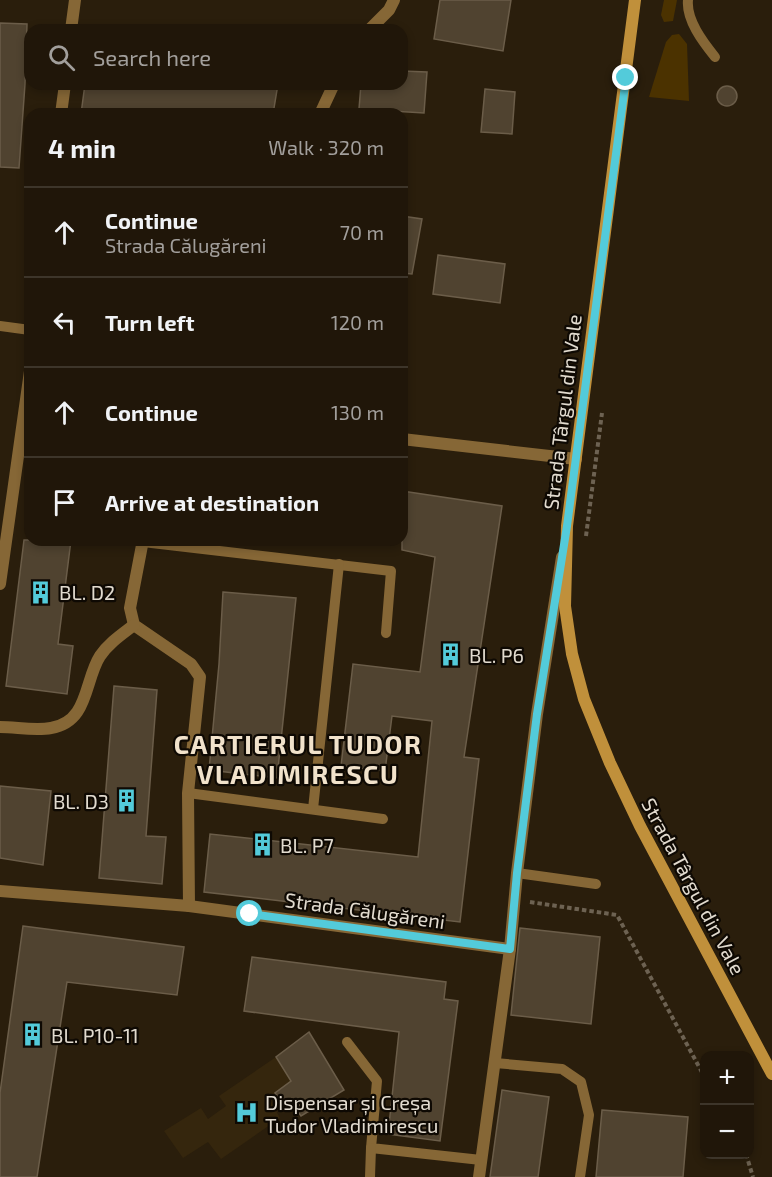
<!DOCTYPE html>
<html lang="en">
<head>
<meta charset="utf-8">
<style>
	body { margin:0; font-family:"Exo 2",sans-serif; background:#2d2317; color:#f1f3f6 }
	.controls { position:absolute; right:18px; bottom:18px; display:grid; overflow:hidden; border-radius:12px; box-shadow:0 3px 9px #0003 }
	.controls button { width:54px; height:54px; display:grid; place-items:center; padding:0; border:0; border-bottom:2px solid #3d352a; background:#201609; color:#f1f3f6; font:30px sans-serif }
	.stop { position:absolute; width:18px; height:18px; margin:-14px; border:4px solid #53cbda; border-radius:50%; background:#fff }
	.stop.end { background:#53cbda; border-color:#fff; box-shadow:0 2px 6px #0008 }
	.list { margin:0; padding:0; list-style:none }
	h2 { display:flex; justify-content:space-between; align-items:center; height:78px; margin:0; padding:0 24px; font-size:26px }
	h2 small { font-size:20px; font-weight:400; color:#a29f9c }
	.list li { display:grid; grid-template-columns:39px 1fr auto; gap:18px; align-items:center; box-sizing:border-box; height:90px; padding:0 24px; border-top:2px solid #3d352a }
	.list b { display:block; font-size:22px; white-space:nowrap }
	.list p { margin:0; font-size:20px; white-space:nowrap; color:#a29f9c }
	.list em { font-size:20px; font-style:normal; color:#a29f9c }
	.icon { flex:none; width:33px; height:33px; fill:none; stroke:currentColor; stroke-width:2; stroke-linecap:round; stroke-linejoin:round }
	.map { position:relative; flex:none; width:772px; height:1177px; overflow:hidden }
	.search { position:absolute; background:#201609; box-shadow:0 3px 9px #0003; left:24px; top:24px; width:384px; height:66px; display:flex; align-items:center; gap:15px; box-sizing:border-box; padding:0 21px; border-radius:18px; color:#a29f9c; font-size:22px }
	.panel { position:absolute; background:#201609; box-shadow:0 3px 9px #0003; left:24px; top:108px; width:384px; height:438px; border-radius:18px }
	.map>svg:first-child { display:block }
	.built { fill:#35260d }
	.green { fill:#4b3200 }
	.building { fill:#504330; stroke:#6b5d49; stroke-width:1.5 }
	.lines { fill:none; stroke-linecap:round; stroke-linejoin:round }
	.path { stroke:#6d6252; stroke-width:4; stroke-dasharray:4.5 3; stroke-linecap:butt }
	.lane { stroke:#866736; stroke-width:10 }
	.street { stroke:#866736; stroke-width:12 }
	.secondary { stroke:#c0903b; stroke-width:12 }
	.route { stroke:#53cbda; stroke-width:8 }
	.labels { text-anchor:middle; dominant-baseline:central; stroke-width:4.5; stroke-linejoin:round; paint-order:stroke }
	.street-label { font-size:20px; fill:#e2dbcf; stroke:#0e0903 }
	.poi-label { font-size:20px; fill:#e2dbcf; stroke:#0e0903; text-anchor:start }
	.district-label { font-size:26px; font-weight:bold; letter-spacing:1.5px; fill:#f1e2cb; stroke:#0e0903 }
</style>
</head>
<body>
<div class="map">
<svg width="772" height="1177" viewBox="0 0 772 1177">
	<rect width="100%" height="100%" fill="#2a1e0c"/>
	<path class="built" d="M 276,1057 L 291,1081 L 269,1098 L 280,1118 L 221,1159 L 208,1142 L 183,1158 L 164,1131 L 201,1108 L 208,1119 L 226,1106 L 219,1096 Z"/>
	<g class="green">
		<path d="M 664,0 L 677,0 L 673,21 L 664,22 L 661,15 Z"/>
		<path d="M 679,34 L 687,44 L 689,101 L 649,97 L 666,42 L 672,35 Z"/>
	</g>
	<g class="building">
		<path d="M 440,0 L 511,0 L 503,51 L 434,39 Z"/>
		<path d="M 0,23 L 27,24 L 25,84 L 19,168 L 0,167 Z"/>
		<path d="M 402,71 L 427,72 L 424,113 L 359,109 L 361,84 L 402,84 Z"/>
		<path d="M 85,84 L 278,84 L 273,114 L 81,114 Z"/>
		<circle cx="727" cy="96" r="10"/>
		<path d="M 485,89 L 515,92 L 512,134 L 481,132 Z"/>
		<path d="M 402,216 L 422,219 L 412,274 L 402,273 Z"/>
		<path d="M 438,255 L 505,264 L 500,303 L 433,294 Z"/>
		<path d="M 402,491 L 502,506 L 464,757 L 479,759 L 460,922 L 204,892 L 210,834 L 418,857 L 432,721 L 392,716 L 385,771 L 341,766 L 353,664 L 420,672 L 435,557 L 402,550 Z"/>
		<path d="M 24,540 L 71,540 L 58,644 L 73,646 L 67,694 L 6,686 Z"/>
		<path d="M 223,592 L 296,598 L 277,778 L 209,770 L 219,664 Z"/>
		<path d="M 114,686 L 157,690 L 146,836 L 166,837 L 162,884 L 99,878 Z"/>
		<path d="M 0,786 L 51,791 L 43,865 L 0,858 Z"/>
		<path d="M 23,926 L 184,947 L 177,995 L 67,982 L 37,1177 L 0,1177 L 0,1093 Z"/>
		<path d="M 520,928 L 600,937 L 591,1024 L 511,1015 Z"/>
		<path d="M 252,957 L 446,982 L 444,999 L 458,1001 L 440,1141 L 388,1134 L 399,1032 L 244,1011 Z"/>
		<path d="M 309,1032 L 344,1090 L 301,1116 L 294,1106 L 287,1111 L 275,1093 L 291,1081 L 276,1057 Z"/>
		<path d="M 502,1090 L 549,1097 L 538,1177 L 490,1177 Z"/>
		<path d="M 602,1110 L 688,1117 L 683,1177 L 596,1177 Z"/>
	</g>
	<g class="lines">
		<g class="path">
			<path d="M 586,536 L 602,413"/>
			<path d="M 530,902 L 617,915 L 704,1076"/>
			<path d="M 746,1154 L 753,1177"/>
		</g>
		<g class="lane">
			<path d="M 688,0 C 686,20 703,42 715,57"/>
			<path d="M 0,326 L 30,330"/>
			<path d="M 143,542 L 391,571 L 386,633"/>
			<path d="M 188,793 L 383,819"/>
			<path d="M 313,809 L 339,564"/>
			<path d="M 517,873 L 596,884"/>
			<path d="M 347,1042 L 377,1081 L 371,1148 L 481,1160"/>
			<path d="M 495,1063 L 562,1069 L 581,1082 L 589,1115 L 580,1177"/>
			<path d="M 370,1177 L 371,1148"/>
		</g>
		<g class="street">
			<path d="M 71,30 L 75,0"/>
			<path d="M 369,30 L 389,10 L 394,0"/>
			<path d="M 61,114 L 65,84"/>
			<path d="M 320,114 L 334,84"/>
			<path d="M 402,439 L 576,459"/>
			<path d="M 143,540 L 130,608 L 134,625 L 191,664 L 200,677 L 188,793 L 189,906"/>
			<path d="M 0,584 L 30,371"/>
			<path d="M 0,727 C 16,727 35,731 51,728 C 89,722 84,681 100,656 C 109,643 121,635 134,625"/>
			<path d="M 0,891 L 189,906 L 510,949"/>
			<path d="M 479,1177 L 510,949 L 517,873 L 537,714 L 562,557"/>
		</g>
		<path class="secondary" d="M 635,0 L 567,526 L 565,606 L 572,654 L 584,699 L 610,763 L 640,826 L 772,1074"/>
	</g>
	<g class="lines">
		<path class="route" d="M 250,914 L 510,949 L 517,873 L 537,714 L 567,526 L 626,78"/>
	</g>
	<defs>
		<symbol id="building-bare" viewBox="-9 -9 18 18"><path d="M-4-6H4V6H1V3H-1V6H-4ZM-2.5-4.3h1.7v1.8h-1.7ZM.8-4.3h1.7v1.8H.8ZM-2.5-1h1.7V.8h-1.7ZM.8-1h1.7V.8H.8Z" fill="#53cbda" stroke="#0e0903" stroke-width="2.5" paint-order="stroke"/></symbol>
		<symbol id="hospital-bare" viewBox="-9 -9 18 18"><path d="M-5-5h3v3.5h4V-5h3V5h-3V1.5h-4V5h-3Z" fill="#53cbda" stroke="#0e0903" stroke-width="2.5" paint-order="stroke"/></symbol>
	</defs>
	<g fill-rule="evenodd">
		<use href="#building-bare" x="24" y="576" width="33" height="33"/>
		<use href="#building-bare" x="434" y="638" width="33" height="33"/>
		<use href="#building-bare" x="110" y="784" width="33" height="33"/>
		<use href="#building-bare" x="246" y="828" width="33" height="33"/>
		<use href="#building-bare" x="16" y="1018" width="33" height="33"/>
		<use href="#hospital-bare" x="230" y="1096" width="33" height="33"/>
	</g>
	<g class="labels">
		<g class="street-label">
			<text transform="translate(562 412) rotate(-83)">Strada Târgul din Vale</text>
			<text transform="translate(694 886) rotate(62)">Strada Târgul din Vale</text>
			<text transform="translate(365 910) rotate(8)">Strada Călugăreni</text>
		</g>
		<g class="poi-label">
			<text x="59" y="592">BL. D2</text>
			<text x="469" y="655">BL. P6</text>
			<text x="109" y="801" text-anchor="end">BL. D3</text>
			<text x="280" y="845">BL. P7</text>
			<text x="51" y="1035">BL. P10-11</text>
			<text x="265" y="1102">Dispensar și Creșa<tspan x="265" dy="23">Tudor Vladimirescu</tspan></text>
		</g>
		<g class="district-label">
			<text x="298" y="743">CARTIERUL TUDOR<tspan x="298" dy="30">VLADIMIRESCU</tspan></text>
		</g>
	</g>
</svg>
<div class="controls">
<button>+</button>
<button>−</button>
</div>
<div class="stop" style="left:250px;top:914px"></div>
<div class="stop end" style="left:626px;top:78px"></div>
<div class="search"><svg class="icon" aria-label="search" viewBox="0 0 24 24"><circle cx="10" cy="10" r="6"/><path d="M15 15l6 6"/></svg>Search here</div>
<section class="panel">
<h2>4 min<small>Walk · 320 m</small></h2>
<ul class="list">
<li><svg class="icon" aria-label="ahead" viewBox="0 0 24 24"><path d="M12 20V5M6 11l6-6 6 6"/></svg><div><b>Continue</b><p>Strada Călugăreni</p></div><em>70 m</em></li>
<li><svg class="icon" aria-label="left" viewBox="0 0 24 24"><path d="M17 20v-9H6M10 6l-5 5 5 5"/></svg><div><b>Turn left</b></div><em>120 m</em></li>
<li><svg class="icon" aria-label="ahead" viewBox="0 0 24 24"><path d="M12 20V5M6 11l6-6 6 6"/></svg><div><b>Continue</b></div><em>130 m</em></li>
<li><svg class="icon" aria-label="arrive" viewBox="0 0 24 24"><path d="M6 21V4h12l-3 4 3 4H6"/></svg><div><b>Arrive at destination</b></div></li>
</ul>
</section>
</div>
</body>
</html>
